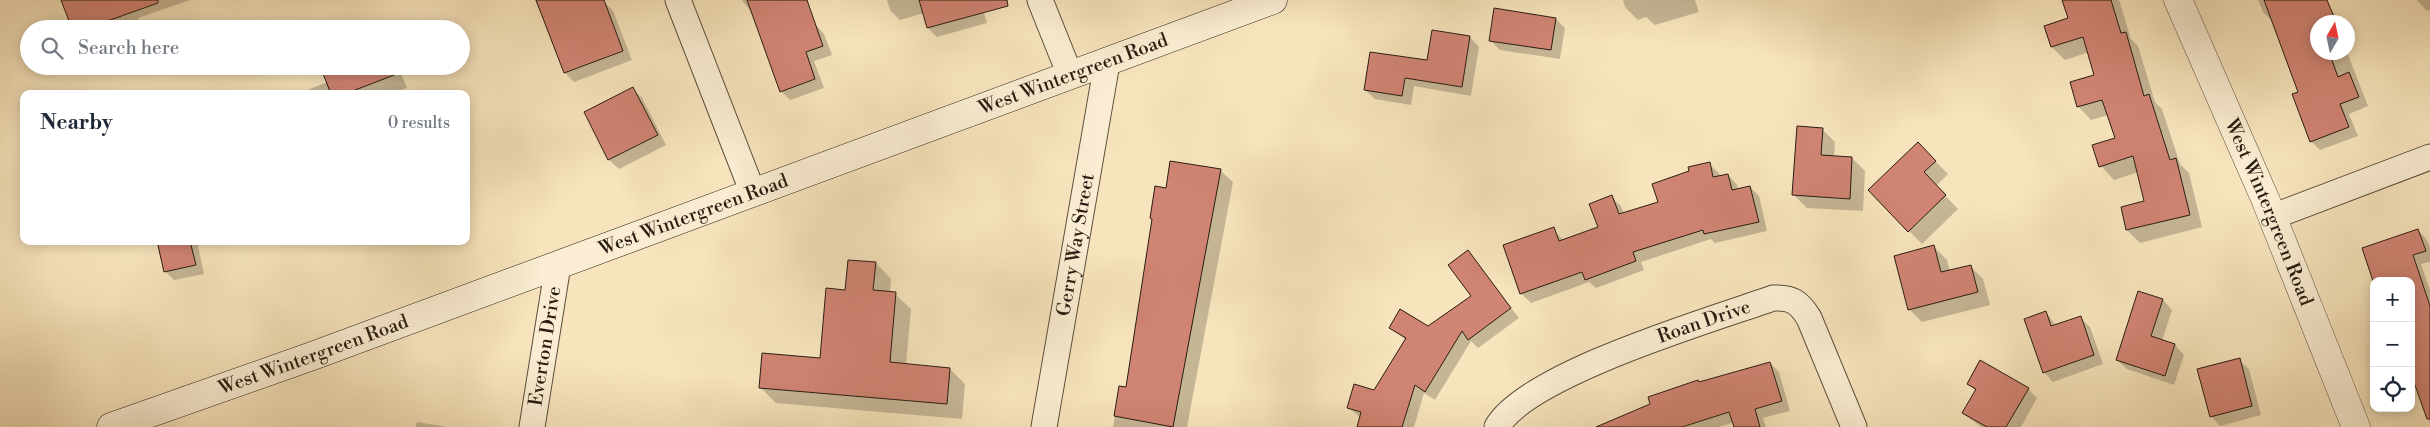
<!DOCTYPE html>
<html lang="en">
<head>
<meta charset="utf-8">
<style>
	body { margin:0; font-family:"Libre Bodoni",serif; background:#f6f6f7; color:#1f2937 }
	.controls { position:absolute; right:15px; bottom:15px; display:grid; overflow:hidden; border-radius:10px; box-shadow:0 2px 12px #0003 }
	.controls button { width:45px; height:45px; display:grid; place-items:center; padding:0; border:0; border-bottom:1px solid #e0e1e3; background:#fff; color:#1f2937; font:25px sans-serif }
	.compass { position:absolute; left:2310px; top:15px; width:45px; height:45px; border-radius:50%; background:#fff; box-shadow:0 2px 12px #0003; rotate:9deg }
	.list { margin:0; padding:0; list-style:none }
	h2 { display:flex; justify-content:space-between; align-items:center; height:65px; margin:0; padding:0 20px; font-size:21px }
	h2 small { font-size:16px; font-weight:400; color:#747a83 }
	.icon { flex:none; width:28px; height:28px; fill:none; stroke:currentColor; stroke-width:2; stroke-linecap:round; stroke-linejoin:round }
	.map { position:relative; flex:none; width:2430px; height:427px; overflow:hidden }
	.search { position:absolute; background:#fff; box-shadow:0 2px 12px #0003; left:20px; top:20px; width:450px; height:55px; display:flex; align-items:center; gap:12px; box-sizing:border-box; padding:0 18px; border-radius:28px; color:#747a83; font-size:19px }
	.panel { position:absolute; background:#fff; box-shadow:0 2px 12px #0003; left:20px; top:90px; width:450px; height:155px; border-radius:10px }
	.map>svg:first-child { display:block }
	.shadow { fill:#0003 }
	.building { fill:#d08473; stroke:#291c11 }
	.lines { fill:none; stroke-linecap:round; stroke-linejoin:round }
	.minor-casing { stroke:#5c4e3c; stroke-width:27 }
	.tertiary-casing { stroke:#5c4e3c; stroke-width:29 }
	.secondary-casing { stroke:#291c11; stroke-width:29 }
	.minor { stroke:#faedd3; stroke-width:25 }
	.tertiary { stroke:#faedd3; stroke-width:28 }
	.secondary { stroke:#faedd3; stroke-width:28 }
	.labels { text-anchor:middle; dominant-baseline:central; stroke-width:4; stroke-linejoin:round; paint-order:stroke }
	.street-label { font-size:19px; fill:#291c11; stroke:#faedd3 }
</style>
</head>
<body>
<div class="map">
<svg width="2430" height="427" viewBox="0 0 2430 427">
	<rect width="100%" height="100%" fill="#f7e4bc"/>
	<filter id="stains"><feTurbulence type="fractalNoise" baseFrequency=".004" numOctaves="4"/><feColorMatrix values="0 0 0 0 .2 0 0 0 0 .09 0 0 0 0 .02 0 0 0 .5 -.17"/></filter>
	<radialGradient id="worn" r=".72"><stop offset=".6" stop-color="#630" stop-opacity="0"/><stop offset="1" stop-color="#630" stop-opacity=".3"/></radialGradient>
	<g class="shadow">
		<path d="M 63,0 L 190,0 L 138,18 L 139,22 L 120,29 L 73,29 Z"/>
		<path d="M 535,0 L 602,0 L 613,11 L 632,60 L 574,82 L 565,73 Z"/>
		<path d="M 742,0 L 804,0 L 815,24 L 824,34 L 832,55 L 814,61 L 824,88 L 790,100 L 781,91 L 753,15 Z"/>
		<path d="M 887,0 L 980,0 L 987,23 L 937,37 L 928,28 L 924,13 L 900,20 L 890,10 Z"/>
		<path d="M 1623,0 L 1695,0 L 1699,12 L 1655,25 L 1646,17 L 1638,20 L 1625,7 Z"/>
		<path d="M 2063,0 L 2119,0 L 2131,39 L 2138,46 L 2155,102 L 2162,109 L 2180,164 L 2189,173 L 2202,227 L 2140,243 L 2127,230 L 2146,202 L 2138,172 L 2114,180 L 2101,166 L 2117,139 L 2108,115 L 2091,120 L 2078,106 L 2095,76 L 2089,52 L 2065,60 L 2052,47 L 2046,27 L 2069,19 Z"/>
		<path d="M 2258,0 L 2308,0 L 2330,9 L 2339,19 L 2341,22 L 2318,22 L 2318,52 L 2347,52 L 2368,106 L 2349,114 L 2358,136 L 2320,150 L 2311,141 L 2299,92 L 2273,22 L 2263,12 Z"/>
		<path d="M 2417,0 L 2430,0 L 2430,10 L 2427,11 Z"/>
		<path d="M 1556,19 L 1565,28 L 1560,59 L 1500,50 L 1490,40 Z"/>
		<path d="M 1470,37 L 1479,47 L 1471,96 L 1414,86 L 1411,105 L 1375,99 L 1365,90 L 1428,62 Z"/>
		<path d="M 398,66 L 407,88 L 391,94 L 297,94 L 328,82 Z"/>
		<path d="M 633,89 L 642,98 L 666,145 L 619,169 L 609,160 L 586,113 Z"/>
		<path d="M 1822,129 L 1835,142 L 1834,157 L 1852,158 L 1865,171 L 1863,211 L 1807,208 L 1794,195 Z"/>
		<path d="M 1918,144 L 1948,174 L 1936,186 L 1958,209 L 1922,244 L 1869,190 Z"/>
		<path d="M 1709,164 L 1719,173 L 1720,177 L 1728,175 L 1737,185 L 1738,189 L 1750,187 L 1759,196 L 1767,231 L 1715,243 L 1711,239 L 1641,262 L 1644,270 L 1596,288 L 1589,282 L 1531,303 L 1521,293 L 1553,229 L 1564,241 L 1599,227 L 1611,197 L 1621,206 L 1624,214 L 1659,203 Z"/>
		<path d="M 1220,170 L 1233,182 L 1187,427 L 1113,427 L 1120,387 L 1127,389 L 1167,190 Z"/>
		<path d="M 2418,230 L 2427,240 L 2430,247 L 2430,262 L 2421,264 L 2430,290 L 2430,423 L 2411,370 L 2411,281 L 2375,281 Z"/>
		<path d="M 158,241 L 197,241 L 204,274 L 174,280 L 165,271 Z"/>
		<path d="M 1934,247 L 1947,260 L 1950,271 L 1970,266 L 1983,279 L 1990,305 L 1922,322 L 1909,309 Z"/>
		<path d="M 1468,252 L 1519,318 L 1478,348 L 1471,341 L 1435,400 L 1424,393 L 1414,427 L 1358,427 L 1361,418 L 1348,407 L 1374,392 L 1406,340 L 1390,328 L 1428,328 L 1472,296 Z"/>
		<path d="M 876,263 L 891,279 L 890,293 L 895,294 L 911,309 L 906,365 L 950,369 L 965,384 L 962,419 L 776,403 L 760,387 L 821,359 L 847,291 Z"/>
		<path d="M 2139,293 L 2163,300 L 2172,310 L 2162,341 L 2175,345 L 2184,355 L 2174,385 L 2127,369 L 2117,360 Z"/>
		<path d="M 2046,312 L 2056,326 L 2080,318 L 2090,327 L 2103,364 L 2053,382 L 2044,372 Z"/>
		<path d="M 2239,360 L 2249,369 L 2261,415 L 2220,426 L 2211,416 Z"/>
		<path d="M 1770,363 L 1779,372 L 1790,411 L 1763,418 L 1766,427 L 1735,427 L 1734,422 L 1719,427 L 1599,427 L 1699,383 Z"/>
		<path d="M 1968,384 L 2028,389 L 2037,398 L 2021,427 L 1981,427 L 1963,413 L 1976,391 Z"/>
		<path d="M 417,422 L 447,427 L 416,427 Z"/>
	</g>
	<g class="building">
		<path d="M 61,0 L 158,0 L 158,3 L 85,29 L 72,29 Z"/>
		<path d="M 536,0 L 604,0 L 623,51 L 564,73 Z"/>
		<path d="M 747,0 L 807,0 L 823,46 L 806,52 L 815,79 L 780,92 Z"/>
		<path d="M 919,0 L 1007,0 L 1008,6 L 927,28 Z"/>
		<path d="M 2062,0 L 2111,0 L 2121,33 L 2126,32 L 2144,96 L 2149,94 L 2170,160 L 2176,158 L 2190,215 L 2126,230 L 2121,207 L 2144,201 L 2133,156 L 2099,167 L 2092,145 L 2115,138 L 2102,100 L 2077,107 L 2070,82 L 2094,75 L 2083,37 L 2051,47 L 2044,26 L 2068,18 Z"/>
		<path d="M 2264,0 L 2327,0 L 2336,22 L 2318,22 L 2318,52 L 2329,52 L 2338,77 L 2349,72 L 2359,97 L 2340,104 L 2349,127 L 2310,142 L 2292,94 L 2298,92 Z"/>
		<path d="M 1494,8 L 1556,18 L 1551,50 L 1489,41 Z"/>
		<path d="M 1432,30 L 1470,36 L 1462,87 L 1405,78 L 1402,96 L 1364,90 L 1370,52 L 1427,60 Z"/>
		<path d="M 320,66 L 412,66 L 412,68 L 345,94 L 331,94 Z"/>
		<path d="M 633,87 L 658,135 L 608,160 L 584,112 Z"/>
		<path d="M 1797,126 L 1823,128 L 1821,155 L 1852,157 L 1850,199 L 1792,195 Z"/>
		<path d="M 1918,142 L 1936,161 L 1924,172 L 1946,195 L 1908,232 L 1868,190 Z"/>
		<path d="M 1170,161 L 1221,169 L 1173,427 L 1114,416 L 1119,386 L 1126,387 L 1152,219 L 1150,218 L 1155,186 L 1166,188 Z"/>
		<path d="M 1710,162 L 1713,177 L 1728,174 L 1732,190 L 1750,186 L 1759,222 L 1704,234 L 1703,230 L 1633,252 L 1636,261 L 1585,280 L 1582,272 L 1520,294 L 1503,245 L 1554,227 L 1559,241 L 1598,227 L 1589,204 L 1612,195 L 1619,214 L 1658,202 L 1652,184 L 1689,171 L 1688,167 Z"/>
		<path d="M 2418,229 L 2426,251 L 2413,255 L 2430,306 L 2430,419 L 2427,419 L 2411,374 L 2411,281 L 2373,281 L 2362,248 Z"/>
		<path d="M 157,241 L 190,241 L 196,265 L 164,272 Z"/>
		<path d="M 1934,245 L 1941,272 L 1971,265 L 1978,292 L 1908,310 L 1894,256 Z"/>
		<path d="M 1468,250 L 1511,308 L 1468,340 L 1462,331 L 1425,392 L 1415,385 L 1402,427 L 1357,427 L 1361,412 L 1347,408 L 1354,384 L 1374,390 L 1406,338 L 1389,328 L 1400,309 L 1428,326 L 1471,296 L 1448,265 Z"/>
		<path d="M 848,260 L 876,262 L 873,290 L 896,292 L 890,362 L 950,368 L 947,404 L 759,388 L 762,353 L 820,358 L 826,288 L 845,290 Z"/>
		<path d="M 2138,291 L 2163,299 L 2151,336 L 2175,344 L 2165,376 L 2116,360 Z"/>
		<path d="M 2046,311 L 2051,326 L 2081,316 L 2094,355 L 2043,373 L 2024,319 Z"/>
		<path d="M 2240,358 L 2252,406 L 2210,417 L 2197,369 Z"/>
		<path d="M 1980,360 L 2029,388 L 2006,427 L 1987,427 L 1962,413 L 1976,389 L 1967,384 Z"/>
		<path d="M 1770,362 L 1782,401 L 1755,409 L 1760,427 L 1734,427 L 1729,412 L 1682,427 L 1596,427 L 1650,404 L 1648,397 L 1698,380 L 1699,382 Z"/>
	</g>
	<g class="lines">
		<defs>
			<g id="minor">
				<path d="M 678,0 L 753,193"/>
				<path d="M 1040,0 L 1070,75"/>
				<path d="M 2272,217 L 2430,157"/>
				<path id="s1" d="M 532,427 L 558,265"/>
				<path id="s2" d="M 1044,427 L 1107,63"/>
				<path id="s3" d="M 1497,427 C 1527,374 1711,320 1773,298 C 1792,297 1799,302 1809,318 L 1854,427"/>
			</g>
			<g id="tertiary">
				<path id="s4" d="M 2178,0 L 2266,201 L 2356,427"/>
			</g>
			<g id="secondary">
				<path id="s5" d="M 111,427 L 315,355 L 1273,0"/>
			</g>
		</defs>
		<use href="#minor" class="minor-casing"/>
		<use href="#tertiary" class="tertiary-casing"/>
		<use href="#secondary" class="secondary-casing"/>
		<use href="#minor" class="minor"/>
		<use href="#tertiary" class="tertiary"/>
		<use href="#secondary" class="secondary"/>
	</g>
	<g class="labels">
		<g class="street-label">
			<text stroke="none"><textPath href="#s5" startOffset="1025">West Wintergreen Road</textPath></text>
			<text stroke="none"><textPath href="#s4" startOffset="231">West Wintergreen Road</textPath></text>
			<text stroke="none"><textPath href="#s5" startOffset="620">West Wintergreen Road</textPath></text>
			<text stroke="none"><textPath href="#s2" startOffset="185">Gerry Way Street</textPath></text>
			<text stroke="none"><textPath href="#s3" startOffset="235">Roan Drive</textPath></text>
			<text stroke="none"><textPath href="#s1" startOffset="82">Everton Drive</textPath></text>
			<text stroke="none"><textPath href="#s5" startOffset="215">West Wintergreen Road</textPath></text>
		</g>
	</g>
	<rect width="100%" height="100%" filter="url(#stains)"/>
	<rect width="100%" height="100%" fill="url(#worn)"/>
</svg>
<div class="controls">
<button>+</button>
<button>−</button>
<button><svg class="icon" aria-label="locate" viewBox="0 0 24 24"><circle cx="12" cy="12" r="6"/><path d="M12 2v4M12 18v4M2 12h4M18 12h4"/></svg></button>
</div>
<svg class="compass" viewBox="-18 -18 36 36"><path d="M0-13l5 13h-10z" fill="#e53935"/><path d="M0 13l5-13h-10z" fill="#747a83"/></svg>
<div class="search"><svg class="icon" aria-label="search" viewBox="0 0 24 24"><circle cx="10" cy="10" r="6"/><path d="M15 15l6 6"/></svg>Search here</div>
<section class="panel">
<h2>Nearby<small>0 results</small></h2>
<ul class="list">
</ul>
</section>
</div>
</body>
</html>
